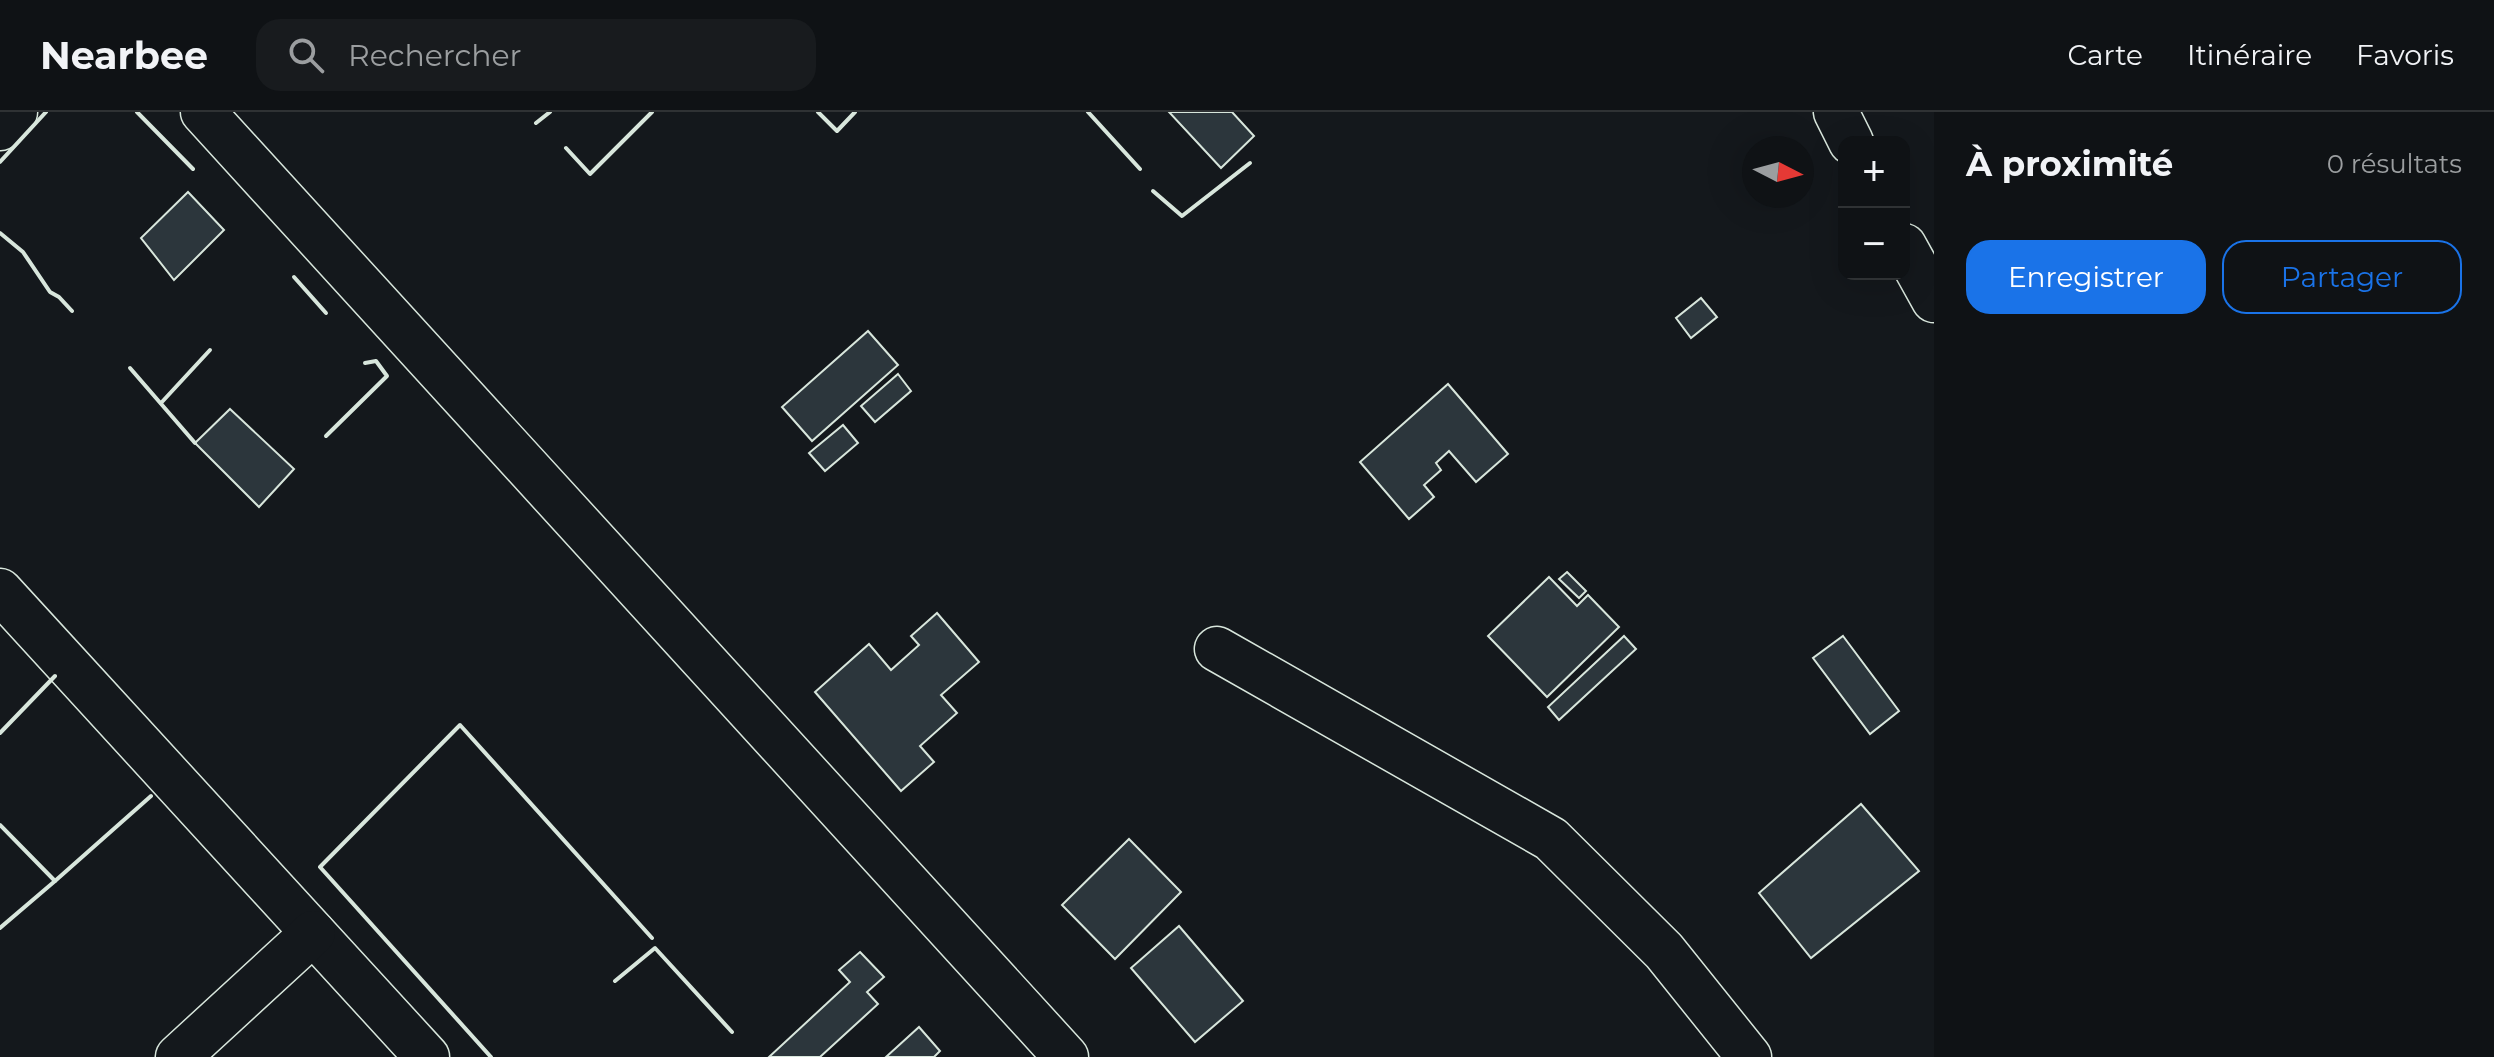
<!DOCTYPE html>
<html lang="fr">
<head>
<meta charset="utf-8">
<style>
	body { margin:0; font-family:Montserrat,sans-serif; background:#181b1e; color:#f1f3f6 }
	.controls { position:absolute; right:24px; top:24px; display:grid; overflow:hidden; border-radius:16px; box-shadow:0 8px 32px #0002 }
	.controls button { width:72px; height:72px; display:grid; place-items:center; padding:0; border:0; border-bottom:2px solid #2f3234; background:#0f1215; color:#f1f3f6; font:40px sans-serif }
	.compass { position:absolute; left:1742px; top:24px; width:72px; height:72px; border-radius:50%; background:#0f1215; box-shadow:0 8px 32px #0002; rotate:96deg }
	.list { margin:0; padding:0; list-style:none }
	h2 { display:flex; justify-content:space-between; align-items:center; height:104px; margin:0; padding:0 32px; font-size:34px }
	h2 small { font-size:26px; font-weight:400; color:#9b9ea0 }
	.actions { display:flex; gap:16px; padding:24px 32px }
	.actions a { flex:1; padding:18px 0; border:2px solid #1a73e8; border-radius:24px; text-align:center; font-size:28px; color:#1a73e8 }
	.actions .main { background:#1a73e8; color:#fff }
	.icon { flex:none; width:44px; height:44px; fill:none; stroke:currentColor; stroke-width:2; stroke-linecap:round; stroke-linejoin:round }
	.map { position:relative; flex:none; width:1934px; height:945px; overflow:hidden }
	header { display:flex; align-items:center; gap:48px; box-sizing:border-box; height:112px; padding:0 40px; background:#0f1215; border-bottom:2px solid #2f3234 }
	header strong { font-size:38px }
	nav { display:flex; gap:44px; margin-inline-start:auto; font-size:28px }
	.search { width:560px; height:72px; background:#181b1e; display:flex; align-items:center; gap:20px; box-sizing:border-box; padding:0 28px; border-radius:24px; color:#9b9ea0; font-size:30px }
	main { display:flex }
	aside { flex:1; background:#0f1215 }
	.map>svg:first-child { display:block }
	.building { fill:#2c363c; stroke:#d8e6dc; stroke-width:2 }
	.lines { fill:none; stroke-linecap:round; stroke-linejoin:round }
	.street-casing { stroke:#d8e6dc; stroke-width:47 }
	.street { stroke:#14181c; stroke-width:44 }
	.wall { stroke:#d8e6dc; stroke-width:4 }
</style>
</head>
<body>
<header>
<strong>Nearbee</strong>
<div class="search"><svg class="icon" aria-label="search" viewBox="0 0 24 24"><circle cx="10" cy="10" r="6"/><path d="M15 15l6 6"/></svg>Rechercher</div>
<nav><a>Carte</a><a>Itinéraire</a><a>Favoris</a></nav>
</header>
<main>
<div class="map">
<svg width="1934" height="945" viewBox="0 0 1934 945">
	<rect width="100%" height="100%" fill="#14181c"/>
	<g class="building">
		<path d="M 1169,0 L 1232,0 L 1254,24 L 1221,56 Z"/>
		<path d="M 188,80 L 224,118 L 174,168 L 141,126 Z"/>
		<path d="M 1701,186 L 1717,205 L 1691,226 L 1676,206 Z"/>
		<path d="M 868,219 L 898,253 L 812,329 L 782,295 Z"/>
		<path d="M 898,262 L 911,279 L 875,310 L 861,294 Z"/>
		<path d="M 1448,272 L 1508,342 L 1476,370 L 1449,339 L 1436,351 L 1441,358 L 1424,373 L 1434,385 L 1409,407 L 1360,350 Z"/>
		<path d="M 230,297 L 294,357 L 259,395 L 195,331 Z"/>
		<path d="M 843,313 L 858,331 L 825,359 L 809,341 Z"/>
		<path d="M 1567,460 L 1586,479 L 1579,486 L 1559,467 Z"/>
		<path d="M 1549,465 L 1577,494 L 1588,483 L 1619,515 L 1547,585 L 1488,524 Z"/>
		<path d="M 937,501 L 979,550 L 941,583 L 957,601 L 920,634 L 934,650 L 901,679 L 815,580 L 869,532 L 891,558 L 919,533 L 911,524 Z"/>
		<path d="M 1624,524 L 1636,537 L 1559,608 L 1548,595 Z"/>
		<path d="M 1843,524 L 1899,599 L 1870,622 L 1813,546 Z"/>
		<path d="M 1861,692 L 1919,759 L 1811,846 L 1759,781 Z"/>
		<path d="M 1129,727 L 1181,780 L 1115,847 L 1062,793 Z"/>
		<path d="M 1179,814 L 1243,889 L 1195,930 L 1131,856 Z"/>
		<path d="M 860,840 L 884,865 L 867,880 L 878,892 L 820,945 L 769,945 L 850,870 L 839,858 Z"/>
		<path d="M 919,915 L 940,939 L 934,945 L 886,945 Z"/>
	</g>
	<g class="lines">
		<defs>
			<g id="street">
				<path d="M 203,0 L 1066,945"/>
				<path d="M 1836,0 L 1851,30"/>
				<path d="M 0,16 L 15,0"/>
				<path d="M 1904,134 L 1934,188"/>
				<path d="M 0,479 L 427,945"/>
				<path d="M 1217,537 L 1551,727 L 1664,839 L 1749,945"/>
				<path d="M 178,945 L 313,821"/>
			</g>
		</defs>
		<use href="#street" class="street-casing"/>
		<use href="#street" class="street"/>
		<g class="wall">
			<path d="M 137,0 L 193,57"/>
			<path d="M 818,0 L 837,19 L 855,0"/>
			<path d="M 1088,0 L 1140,57"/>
			<path d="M 536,11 L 550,0"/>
			<path d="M 566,36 L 590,62 L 652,0"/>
			<path d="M 0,50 L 46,0"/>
			<path d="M 1153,79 L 1182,104 L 1250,51"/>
			<path d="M 0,121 L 23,140 L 50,180 L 59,185 L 72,199"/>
			<path d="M 294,165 L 326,201"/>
			<path d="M 130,256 L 195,331"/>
			<path d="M 161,291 L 210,238"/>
			<path d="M 326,324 L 387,264 L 376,249 L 365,251"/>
			<path d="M 0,621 L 55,564"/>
			<path d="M 0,713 L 55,769 L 151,684"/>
			<path d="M 0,816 L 55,769"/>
			<path d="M 615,869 L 655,836 L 732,920"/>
			<path d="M 491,945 L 320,755 L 460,613 L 652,826"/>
		</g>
	</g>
</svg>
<div class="controls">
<button>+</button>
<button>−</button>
</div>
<svg class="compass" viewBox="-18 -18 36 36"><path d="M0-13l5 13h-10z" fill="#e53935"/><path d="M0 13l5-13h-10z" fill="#9b9ea0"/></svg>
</div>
<aside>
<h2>À proximité<small>0 résultats</small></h2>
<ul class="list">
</ul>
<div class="actions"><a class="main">Enregistrer</a><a>Partager</a></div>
</aside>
</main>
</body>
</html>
